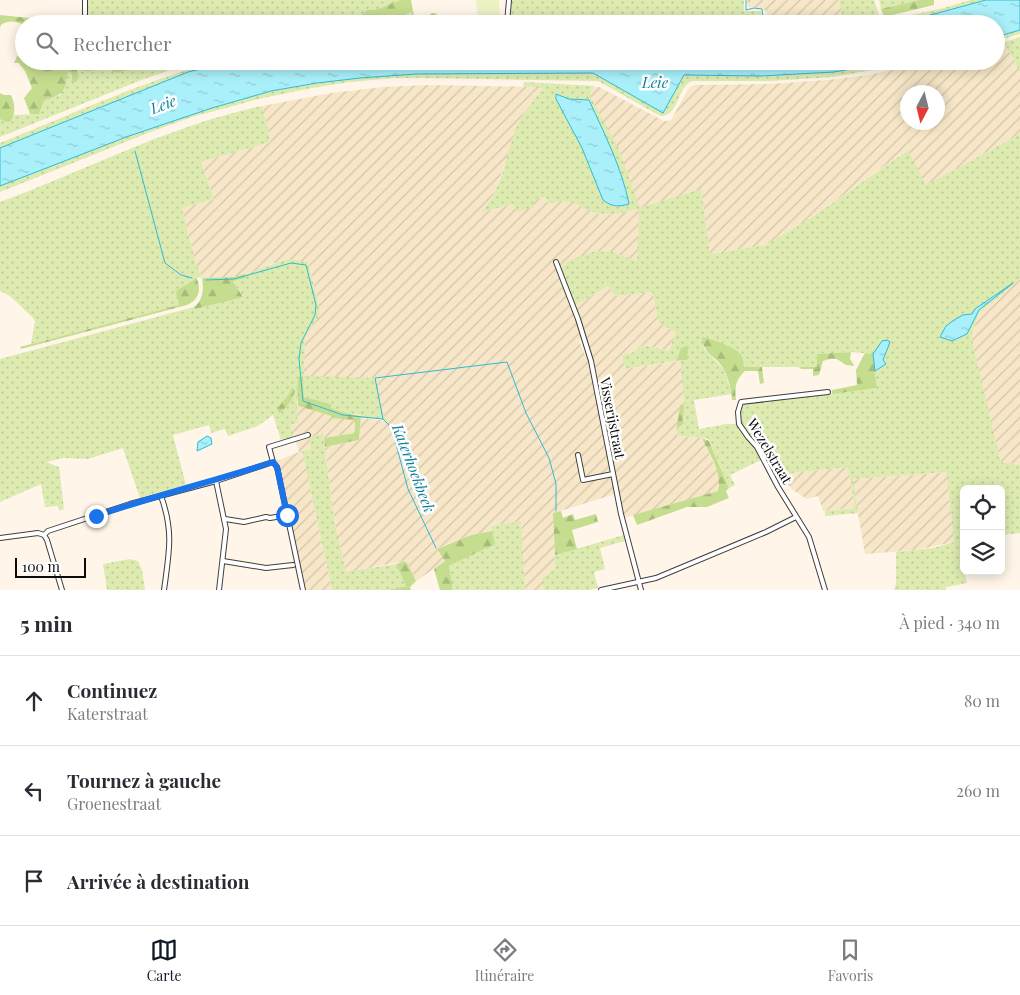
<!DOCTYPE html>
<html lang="fr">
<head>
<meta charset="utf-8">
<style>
	body { margin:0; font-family:"Playfair Display",serif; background:#f7f7f7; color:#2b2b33 }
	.controls { position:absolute; right:15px; bottom:15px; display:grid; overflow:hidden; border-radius:8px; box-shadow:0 2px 12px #0003 }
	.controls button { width:45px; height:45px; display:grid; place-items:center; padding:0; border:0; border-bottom:1px solid #e1e1e2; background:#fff; color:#2b2b33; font:25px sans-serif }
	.compass { position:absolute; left:900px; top:85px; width:45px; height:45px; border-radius:50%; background:#fff; box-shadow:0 2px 12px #0003; rotate:187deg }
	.scale { position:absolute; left:15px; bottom:12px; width:71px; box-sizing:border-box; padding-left:5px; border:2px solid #0b0b0b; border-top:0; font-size:14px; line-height:18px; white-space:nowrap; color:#0b0b0b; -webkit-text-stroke:4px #fff; paint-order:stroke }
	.stop { position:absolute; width:15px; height:15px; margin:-11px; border:4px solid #1a73e8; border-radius:50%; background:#fff }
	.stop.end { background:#1a73e8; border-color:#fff; box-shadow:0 1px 5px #0008 }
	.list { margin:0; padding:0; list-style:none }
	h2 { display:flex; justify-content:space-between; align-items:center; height:65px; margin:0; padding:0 20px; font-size:21px }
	h2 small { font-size:16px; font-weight:400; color:#7c7c81 }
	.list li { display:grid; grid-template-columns:32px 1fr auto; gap:15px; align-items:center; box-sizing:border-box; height:90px; padding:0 20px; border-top:1px solid #e1e1e2 }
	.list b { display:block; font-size:19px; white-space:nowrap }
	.list p { margin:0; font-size:16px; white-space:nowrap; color:#7c7c81 }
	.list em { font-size:16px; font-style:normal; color:#7c7c81 }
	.icon { flex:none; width:28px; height:28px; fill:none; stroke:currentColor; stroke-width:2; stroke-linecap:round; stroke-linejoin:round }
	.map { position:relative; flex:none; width:1020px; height:590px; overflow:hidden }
	.search { position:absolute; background:#fff; box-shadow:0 2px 12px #0003; left:15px; right:15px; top:15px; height:55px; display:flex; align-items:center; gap:12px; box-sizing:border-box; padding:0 18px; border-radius:28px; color:#7c7c81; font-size:19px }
	.sheet { height:335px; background:#fff }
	nav { display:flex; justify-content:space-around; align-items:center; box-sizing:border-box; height:70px; border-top:1px solid #e1e1e2; background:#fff; font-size:14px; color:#7c7c81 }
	nav a { display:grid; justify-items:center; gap:2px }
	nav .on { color:#111827 }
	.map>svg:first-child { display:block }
	.farmland { fill:url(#farmland-furrows); fill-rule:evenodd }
	.grass { fill:url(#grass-dots); fill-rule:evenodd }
	.forest { fill:url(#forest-firs) }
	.pitch { fill:#edf2c3 }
	.water { fill:url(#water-ripples); stroke:#2cbbd6 }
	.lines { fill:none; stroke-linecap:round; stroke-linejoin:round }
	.stream { stroke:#2cbbd6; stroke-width:1 }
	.street-casing { stroke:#3e3e3e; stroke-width:6 }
	.street { stroke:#fff; stroke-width:4 }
	.route { stroke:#1a73e8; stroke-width:6 }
	.labels { text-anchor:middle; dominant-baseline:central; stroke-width:5; stroke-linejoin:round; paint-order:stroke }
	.street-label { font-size:14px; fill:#0b0b0b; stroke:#fff }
	.water-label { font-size:15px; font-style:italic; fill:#0d819d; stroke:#fff }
</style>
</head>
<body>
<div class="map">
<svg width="1020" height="590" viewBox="0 0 1020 590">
	<defs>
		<pattern id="farmland-furrows" width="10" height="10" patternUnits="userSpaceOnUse" patternTransform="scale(1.25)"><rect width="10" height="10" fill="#f7e7c8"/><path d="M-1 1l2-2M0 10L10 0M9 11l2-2" fill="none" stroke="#d2c5aa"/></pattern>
		<pattern id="grass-dots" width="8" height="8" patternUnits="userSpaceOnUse" patternTransform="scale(1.25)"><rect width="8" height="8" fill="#ddebb1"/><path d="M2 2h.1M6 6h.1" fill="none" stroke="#bcc897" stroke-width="1.8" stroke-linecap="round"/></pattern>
		<pattern id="forest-firs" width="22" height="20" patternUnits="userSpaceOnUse" patternTransform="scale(1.25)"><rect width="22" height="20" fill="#c5dd8f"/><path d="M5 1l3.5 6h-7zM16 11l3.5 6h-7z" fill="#a8bc7a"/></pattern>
		<pattern id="water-ripples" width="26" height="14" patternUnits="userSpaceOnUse" patternTransform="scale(1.25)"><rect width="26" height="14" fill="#aaf0fa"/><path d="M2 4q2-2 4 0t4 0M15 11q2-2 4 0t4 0" fill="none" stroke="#91ccd5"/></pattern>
	</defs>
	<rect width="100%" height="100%" fill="#fff6e9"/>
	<g class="farmland">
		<path d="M 747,0 L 839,0 L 844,18 L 809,22 L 767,24 L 767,14 L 765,10 L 761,8 L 748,7 Z"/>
		<path d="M 1004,42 L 1020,71 L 1020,134 L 926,185 L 907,150 L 815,215 L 766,245 L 710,254 L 701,190 L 637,261 L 613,252 L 566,262 L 561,269 L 558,272 L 583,339 L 579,341 L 590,366 L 615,494 L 554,513 L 555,568 L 541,579 L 544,590 L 525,590 L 521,521 L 491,526 L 492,531 L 471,535 L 438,548 L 445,561 L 416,581 L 407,563 L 404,561 L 346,573 L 334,519 L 325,447 L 359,440 L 361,418 L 388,421 L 382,412 L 380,405 L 303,376 L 305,336 L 320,310 L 308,262 L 274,263 L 247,274 L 233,277 L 202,278 L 195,260 L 182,208 L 214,199 L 201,162 L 271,142 L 262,106 L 332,93 L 383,87 L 429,85 L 544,87 L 524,113 L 492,198 L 483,212 L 513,203 L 517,212 L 535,199 L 543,197 L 546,198 L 548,204 L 560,200 L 575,202 L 599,214 L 609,215 L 619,212 L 597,110 L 590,96 L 592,87 L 599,87 L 664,121 L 667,121 L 671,120 L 689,88 L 694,85 L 769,84 L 828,80 L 869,75 L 936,61 L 996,61 L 996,45 ZM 908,92 L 938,92 L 938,122 L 908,122 Z"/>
		<path d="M 1020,279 L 1020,465 L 1001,462 L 972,345 L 972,334 L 978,314 Z"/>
		<path d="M 608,286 L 616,296 L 652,292 L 659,323 L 677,331 L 669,351 L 644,345 L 639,347 L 634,352 L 622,355 L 625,369 L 680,361 L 686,405 L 680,406 L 677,436 L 702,438 L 718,473 L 721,483 L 718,491 L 624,518 L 591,356 L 574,306 Z"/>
		<path d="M 298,406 L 331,416 L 331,418 L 355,419 L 355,433 L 324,438 L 322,433 L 310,438 L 311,449 L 302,451 L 332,590 L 304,590 L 278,465 L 276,461 L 299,452 L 291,425 L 298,423 L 296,409 Z"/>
		<path d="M 848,467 L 855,508 L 823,511 L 818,496 L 807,499 L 793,490 L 781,477 L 774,475 Z"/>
		<path d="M 946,472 L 954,542 L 916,550 L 865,554 L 852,479 Z"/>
	</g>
	<g class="grass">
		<path d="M 88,0 L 401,0 C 389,3 380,11 367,10 L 359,18 L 344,21 L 342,24 L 88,24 Z"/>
		<path d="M 511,0 L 744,0 L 744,11 L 761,11 L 763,24 L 510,24 Z"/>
		<path d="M 839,0 L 874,0 L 880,18 L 845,24 L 779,24 L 843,18 Z"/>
		<path d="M 879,0 L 919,0 L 881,9 Z"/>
		<path d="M 970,0 L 986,0 L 897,24 L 870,24 L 944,8 Z"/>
		<path d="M 413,11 L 417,24 L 386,24 Z"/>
		<path d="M 1020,30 L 1020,34 L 996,41 L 996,37 Z"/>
		<path d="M 1020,37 L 1020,72 L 1004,42 Z"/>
		<path d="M 154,61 L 196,61 L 144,79 L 0,137 L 0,119 L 11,121 L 14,115 L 39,114 L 44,101 L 60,95 C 63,88 65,76 70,71 L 72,79 L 79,76 L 76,65 L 80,62 L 82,68 C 100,74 95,65 108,63 L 113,72 L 118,73 Z"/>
		<path d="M 216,61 L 232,61 L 188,72 L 0,148 L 0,143 C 72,114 142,82 216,61 Z"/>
		<path d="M 897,61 L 921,61 L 833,77 L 770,81 L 692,81 C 677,87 679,117 660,116 L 598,81 L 429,78 L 394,78 L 350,82 L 312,88 L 263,98 L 192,117 L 148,133 L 0,192 L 0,186 L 129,136 L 212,108 L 271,91 L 317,83 L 360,78 L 416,74 L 593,73 L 663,112 L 684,75 L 761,76 L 834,72 Z"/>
		<path d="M 524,82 L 596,86 L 592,87 L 590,96 L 619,149 L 640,208 L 701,189 L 710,254 L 766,245 L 815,215 L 908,150 L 926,185 L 1020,134 L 1020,279 L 978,314 L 972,334 L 973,345 L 1001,462 L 1020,465 L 1020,533 L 1001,535 L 1001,489 L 964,489 L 964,539 L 961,540 L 964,571 L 965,571 L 967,583 L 946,587 L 946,590 L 894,590 L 896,583 L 896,552 L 933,548 L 954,542 L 946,472 L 853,479 L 858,513 L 825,516 L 825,511 L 855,508 L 848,467 L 774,475 C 770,467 766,458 761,450 C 750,433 735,428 742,404 L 877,388 L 873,354 L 851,352 L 817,354 L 817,367 L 744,367 C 742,348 721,344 706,338 L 704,349 L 724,369 L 732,394 L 694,400 L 699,429 L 726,424 L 736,424 L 758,451 L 761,460 L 730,475 L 735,485 L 729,488 L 709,440 L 706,438 L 677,436 L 677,427 L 679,428 L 682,425 L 683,405 L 685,405 L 680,361 L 687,360 L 679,352 L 676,361 L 625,369 L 622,355 L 634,352 L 639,347 L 644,345 L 669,351 L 676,332 L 659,323 L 652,292 L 616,296 L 608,286 L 574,306 L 561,269 L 566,262 L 595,251 L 613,252 L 637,261 L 639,209 C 627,211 612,216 600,214 C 578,209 574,195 548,204 L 546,198 L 539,197 L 533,202 L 534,207 L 517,212 L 513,204 L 482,212 L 492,198 L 502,174 L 515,130 L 524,113 L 543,88 L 523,86 ZM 569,99 L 589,100 C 604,133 622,168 629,204 L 617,207 L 603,200 L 582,148 Z"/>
		<path d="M 262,106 L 271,142 L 201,162 L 214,199 L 182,208 L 195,260 L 202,278 L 196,277 L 191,283 L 179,288 L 180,305 L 31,344 L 35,321 L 33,318 L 10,296 L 0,291 L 0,202 C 87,170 171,125 262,106 Z"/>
		<path d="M 288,259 L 308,262 L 320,310 L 318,318 L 305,336 L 304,376 L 376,378 L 382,412 L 389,422 L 382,419 L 361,418 L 361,415 L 342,412 L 331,408 L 331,404 L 304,397 L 303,377 L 297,384 C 299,398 296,410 298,423 L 291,425 L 294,437 L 281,440 L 273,415 L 258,426 L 228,436 L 225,429 L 211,433 L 209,425 L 173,435 L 186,485 L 140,498 L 123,448 L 88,459 L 63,458 L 47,462 L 58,467 L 59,466 L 64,509 L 59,511 L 58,506 L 45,507 L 41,484 L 0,502 L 0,359 L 194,307 L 196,309 L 243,296 L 233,281 L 246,278 L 245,274 Z"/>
		<path d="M 323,433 L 334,519 L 346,572 L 396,564 L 406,586 L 388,590 L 332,590 L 302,451 L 311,449 L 309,438 Z"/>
		<path d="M 521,521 L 525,590 L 452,590 L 452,581 L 449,566 L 494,544 L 491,526 Z"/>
		<path d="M 624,535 L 625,541 L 600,548 L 605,569 L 594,572 L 598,588 L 589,590 L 544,590 L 541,579 L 555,568 L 555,555 Z"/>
		<path d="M 130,559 L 138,561 L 142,570 L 145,590 L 107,590 L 103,564 Z"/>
	</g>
	<g class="forest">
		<path d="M 401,0 L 411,0 L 413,11 L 386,24 L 342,24 L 344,21 L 359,18 L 367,10 C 380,11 389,3 401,0 Z"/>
		<path d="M 919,0 L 934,0 L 934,5 L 884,17 L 881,9 Z"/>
		<path d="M 432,13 L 435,13 L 444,21 L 443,24 L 417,24 L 416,18 L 425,18 Z"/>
		<path d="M 0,15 L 88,24 L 24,24 L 24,25 C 16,21 8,20 1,25 L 0,28 Z"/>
		<path d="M 17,56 L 24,59 L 24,61 L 39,61 L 47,68 L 59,64 L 62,64 L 67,61 L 74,61 L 79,76 L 77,81 L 73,83 L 71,73 L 69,72 C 66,76 66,78 66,83 C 64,95 54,97 44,101 L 39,114 L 30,114 L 24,98 L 32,88 L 25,71 L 19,63 L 14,63 Z"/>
		<path d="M 80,61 L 154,61 L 118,73 L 113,72 L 108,63 C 99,64 97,71 85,71 L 82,68 Z"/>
		<path d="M 0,93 L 4,95 L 11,95 C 15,104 16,112 11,121 L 7,122 L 0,119 Z"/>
		<path d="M 245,274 L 246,278 L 233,281 L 243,297 L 195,309 L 194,307 C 203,301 204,288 202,278 L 233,277 Z"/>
		<path d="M 196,277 C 202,289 199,300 187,305 L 21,349 L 20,347 L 179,305 L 176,292 C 181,285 190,285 196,277 Z"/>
		<path d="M 702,337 C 712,339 735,347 741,355 C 743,358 743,363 744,367 L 762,367 L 764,383 L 760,384 L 758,371 L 745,371 C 735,381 735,386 736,400 L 732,400 C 732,391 727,373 722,366 C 713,354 704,355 702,337 Z"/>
		<path d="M 687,346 L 688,350 L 687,360 L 676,361 L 681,348 Z"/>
		<path d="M 851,352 L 850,359 L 854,365 L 853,366 C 838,366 843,354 823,361 L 819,375 L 813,376 L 813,369 L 801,369 L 799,367 L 817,367 L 817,354 Z"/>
		<path d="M 865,353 L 873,354 L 877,388 L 832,394 L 832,390 L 857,385 L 856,370 Z"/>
		<path d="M 303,376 L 304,397 L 331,404 L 331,408 L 342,412 L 361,416 L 359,440 L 325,447 L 324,438 L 355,433 L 355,420 L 331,418 L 331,416 L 298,406 C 299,396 295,386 299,377 Z"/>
		<path d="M 292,387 L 295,391 C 293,398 286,410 279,413 L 277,409 L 289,394 Z"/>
		<path d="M 680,405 L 683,405 L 684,407 L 682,425 L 678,428 L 677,427 Z"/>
		<path d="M 702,438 L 709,441 L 729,488 L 726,491 L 729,498 L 707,507 L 687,507 L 637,525 L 633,515 L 718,491 C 723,473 709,454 702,438 Z"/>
		<path d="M 561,511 L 563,518 L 573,514 L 575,520 L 596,514 L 598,522 L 572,530 L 577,549 L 555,555 L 553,513 Z"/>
		<path d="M 492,531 L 495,544 L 449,566 L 452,581 L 452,590 L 440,590 L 434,569 L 445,561 L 437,549 L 471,535 Z"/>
		<path d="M 404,561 L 407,563 L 416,581 L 410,587 L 411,590 L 388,590 L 406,586 L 396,564 Z"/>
	</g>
	<path class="pitch" d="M 476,0 L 499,0 L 500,17 L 478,17 Z"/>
	<g class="water">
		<path d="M 986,0 L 1020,0 L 1020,30 L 996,37 L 996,24 L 897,24 Z"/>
		<path d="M 232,61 L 897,61 L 834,72 L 761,76 L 684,75 L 663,113 L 593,73 L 416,74 L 360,78 L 317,83 L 271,91 L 212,108 L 129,136 L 0,186 L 0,148 L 188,72 Z"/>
		<path d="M 556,94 L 569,99 L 589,100 C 604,133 622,168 629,204 C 618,207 612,207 603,200 L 582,148 L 556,99 Z"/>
		<path d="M 1013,283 L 979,310 L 967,334 L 952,341 L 940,337 L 946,326 L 954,320 L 963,315 L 972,314 L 975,309 Z"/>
		<path d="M 887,340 L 890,342 L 883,360 L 886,364 L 875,371 L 873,354 L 882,341 Z"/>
		<path d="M 207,436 L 211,438 L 212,444 L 197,451 L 198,442 Z"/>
	</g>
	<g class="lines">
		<g class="stream">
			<path d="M 746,0 L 746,10 L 754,8 L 762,9 L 764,24"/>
			<path d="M 135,151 L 165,263 L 181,275 L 192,278"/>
			<path d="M 206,280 L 234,279 L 291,263 L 306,265 L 316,305 L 315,315 L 301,343 L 299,359 L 303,401 L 343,415 L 383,419 L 389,425 L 393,433 L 408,489 L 436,548"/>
			<path d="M 383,419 L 375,378 L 507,362 L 526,413 L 549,458 L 556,484 L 556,511"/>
		</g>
		<defs>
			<g id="street">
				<path d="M 85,0 L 85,14"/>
				<path d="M 507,23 L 509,0"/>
				<path d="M 556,262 L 578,319 L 591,361 L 621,514 L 641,590"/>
				<path d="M 578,455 L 583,480 L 613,474"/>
				<path d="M 273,462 L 269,447 L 308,435"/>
				<path d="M 216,481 L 226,529 L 219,590"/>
				<path d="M 161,496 C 174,532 169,553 164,590"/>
				<path d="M 225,519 L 244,522 L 266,517 L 270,518 L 282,516"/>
				<path d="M 44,535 L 47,540 L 62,590"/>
				<path d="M 0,538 L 38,533 L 44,535 L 48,531 L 130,504 L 216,481 L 273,462 L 277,467 L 303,590"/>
				<path d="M 223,561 L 266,568 L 293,565"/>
				<path d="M 601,590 L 656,578 L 766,532 L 796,517"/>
				<path d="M 825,590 L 809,537 L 778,487 L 757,447 L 748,437 L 739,424 L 738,412 L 741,402 L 828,392"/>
			</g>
		</defs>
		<use href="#street" class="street-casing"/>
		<use href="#street" class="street"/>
	</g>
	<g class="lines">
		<path class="route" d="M 96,516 C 154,496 214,481 273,462 L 277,467 L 287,515"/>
	</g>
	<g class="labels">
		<g class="street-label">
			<text transform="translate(613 418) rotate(79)">Visserijstraat</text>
			<text transform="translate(770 451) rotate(59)">Wezelstraat</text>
		</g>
		<g class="water-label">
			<text x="655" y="82">Leie</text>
			<text transform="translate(163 104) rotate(-21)">Leie</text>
			<text transform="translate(414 468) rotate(69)">Katerhoekbeek</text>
		</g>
	</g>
</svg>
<div class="controls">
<button><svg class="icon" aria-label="locate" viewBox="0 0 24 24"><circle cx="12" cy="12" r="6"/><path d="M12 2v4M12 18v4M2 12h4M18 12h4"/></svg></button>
<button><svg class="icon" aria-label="layers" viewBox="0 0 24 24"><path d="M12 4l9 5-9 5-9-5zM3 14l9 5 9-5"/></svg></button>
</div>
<svg class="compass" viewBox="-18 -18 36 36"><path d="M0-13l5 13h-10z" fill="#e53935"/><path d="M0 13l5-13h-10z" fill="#7c7c81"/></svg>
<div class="scale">100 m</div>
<div class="stop" style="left:287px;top:515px"></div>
<div class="stop end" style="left:96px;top:516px"></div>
<div class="search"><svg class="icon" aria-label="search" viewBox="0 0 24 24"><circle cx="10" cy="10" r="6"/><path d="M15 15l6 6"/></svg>Rechercher</div>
</div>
<section class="sheet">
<h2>5 min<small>À pied · 340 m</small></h2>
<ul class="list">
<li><svg class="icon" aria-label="ahead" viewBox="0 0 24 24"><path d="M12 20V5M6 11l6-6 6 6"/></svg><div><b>Continuez</b><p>Katerstraat</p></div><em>80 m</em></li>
<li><svg class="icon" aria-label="left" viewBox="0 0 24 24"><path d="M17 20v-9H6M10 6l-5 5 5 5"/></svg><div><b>Tournez à gauche</b><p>Groenestraat</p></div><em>260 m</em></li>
<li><svg class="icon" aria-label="arrive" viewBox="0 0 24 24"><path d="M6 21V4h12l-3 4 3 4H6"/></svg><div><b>Arrivée à destination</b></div></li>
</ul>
</section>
<nav>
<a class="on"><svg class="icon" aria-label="map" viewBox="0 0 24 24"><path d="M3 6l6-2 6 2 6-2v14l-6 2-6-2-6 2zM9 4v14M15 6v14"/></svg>Carte</a>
<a><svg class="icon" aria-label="directions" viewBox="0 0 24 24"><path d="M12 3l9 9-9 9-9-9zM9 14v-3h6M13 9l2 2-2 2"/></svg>Itinéraire</a>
<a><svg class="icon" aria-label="saved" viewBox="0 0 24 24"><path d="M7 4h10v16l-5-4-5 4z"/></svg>Favoris</a>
</nav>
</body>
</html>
